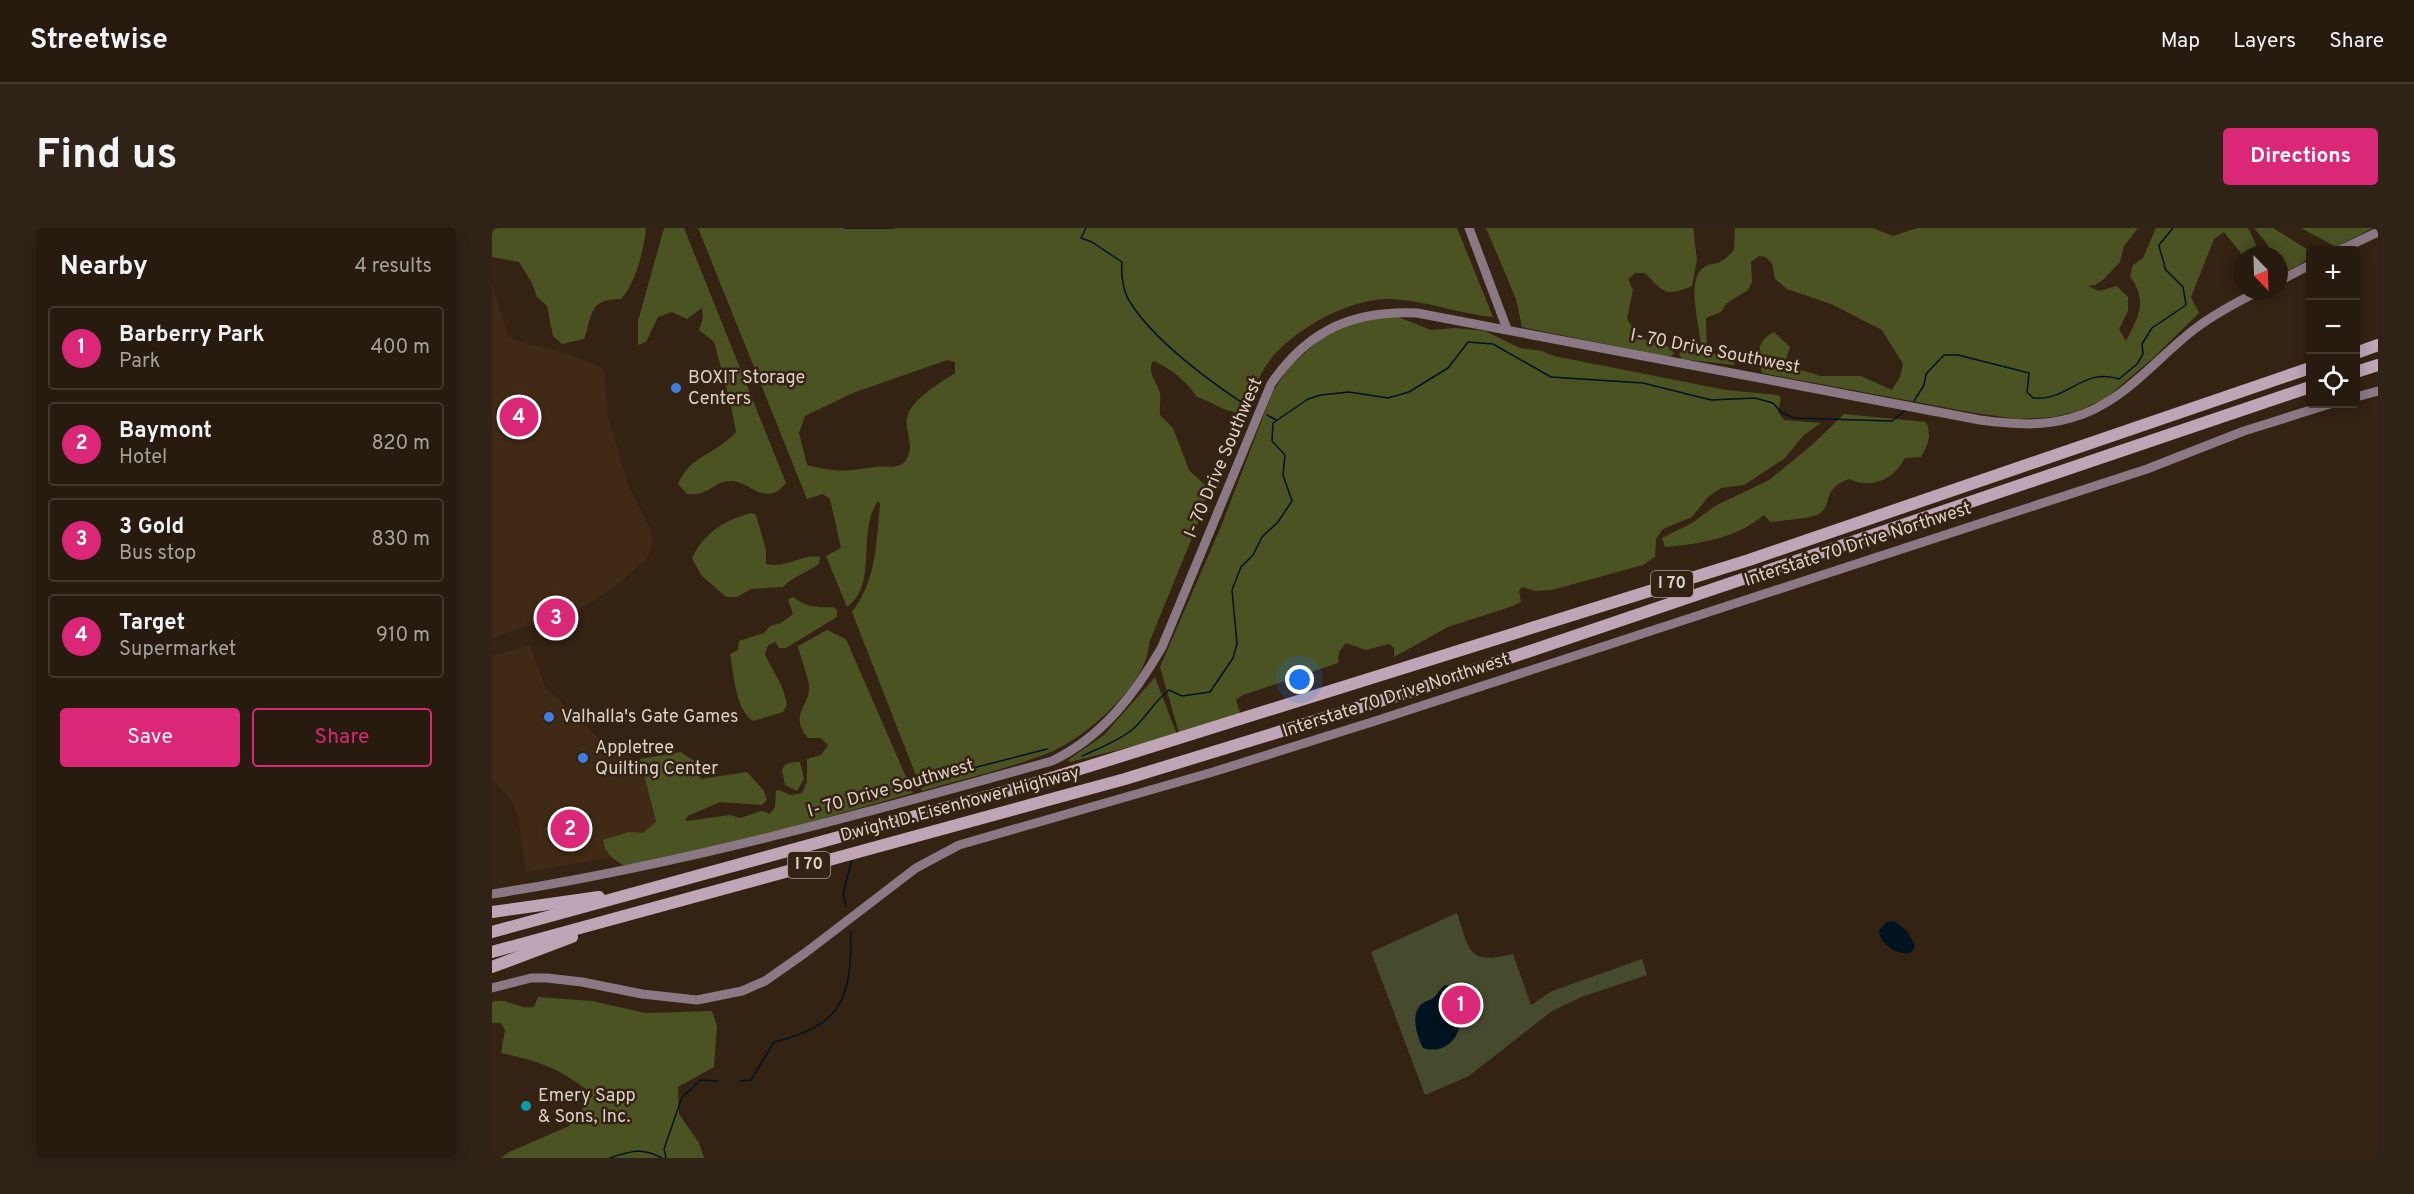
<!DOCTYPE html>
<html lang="en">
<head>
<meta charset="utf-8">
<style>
	body { margin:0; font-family:Overpass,sans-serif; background:#2f2317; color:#f1f3f6 }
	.controls { position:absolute; right:18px; top:18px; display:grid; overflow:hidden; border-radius:6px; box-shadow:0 3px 15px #0003 }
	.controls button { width:54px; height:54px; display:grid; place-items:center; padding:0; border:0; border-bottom:2px solid #43382e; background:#271a0e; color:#f1f3f6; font:30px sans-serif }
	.compass { position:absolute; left:1742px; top:18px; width:54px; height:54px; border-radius:50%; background:#271a0e; box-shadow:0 3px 15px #0003; rotate:157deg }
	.you { position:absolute; left:808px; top:452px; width:21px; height:21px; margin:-15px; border:4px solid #fff; border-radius:50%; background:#1a73e8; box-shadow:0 0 0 9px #1a73e833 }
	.badge { display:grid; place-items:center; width:39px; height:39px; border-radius:50%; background:#db2777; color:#fff; font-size:20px; font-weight:700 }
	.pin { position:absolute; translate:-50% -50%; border:3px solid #fff; box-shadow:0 2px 6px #0006 }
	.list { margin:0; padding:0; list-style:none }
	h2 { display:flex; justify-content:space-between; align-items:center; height:78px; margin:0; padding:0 24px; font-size:26px }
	h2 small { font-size:20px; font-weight:400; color:#a4a19e }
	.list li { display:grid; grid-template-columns:39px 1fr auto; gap:18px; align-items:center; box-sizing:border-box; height:84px; margin:0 12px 12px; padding:0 12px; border:2px solid #43382e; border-radius:6px }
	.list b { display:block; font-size:22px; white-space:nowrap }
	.list p { margin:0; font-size:20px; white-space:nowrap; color:#a4a19e }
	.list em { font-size:20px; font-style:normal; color:#a4a19e }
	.actions { display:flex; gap:12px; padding:18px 24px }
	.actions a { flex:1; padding:14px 0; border:2px solid #db2777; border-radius:6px; text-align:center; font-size:21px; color:#db2777 }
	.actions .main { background:#db2777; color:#fff }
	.icon { flex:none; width:33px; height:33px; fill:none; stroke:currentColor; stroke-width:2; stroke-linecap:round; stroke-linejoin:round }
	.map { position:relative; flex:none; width:1886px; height:930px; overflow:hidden; border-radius:6px }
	header { display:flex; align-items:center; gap:36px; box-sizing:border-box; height:84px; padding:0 30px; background:#271a0e; border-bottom:2px solid #43382e }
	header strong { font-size:28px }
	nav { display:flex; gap:33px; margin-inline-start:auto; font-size:21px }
	.intro { display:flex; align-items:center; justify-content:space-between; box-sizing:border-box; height:144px; padding:0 36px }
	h1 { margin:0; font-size:42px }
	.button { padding:15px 27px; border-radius:6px; background:#db2777; color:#fff; font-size:21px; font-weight:700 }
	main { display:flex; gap:36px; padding:0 36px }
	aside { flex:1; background:#271a0e; border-radius:6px; box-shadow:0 3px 15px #0003 }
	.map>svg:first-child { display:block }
	.built { fill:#412a15 }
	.green { fill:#464b2e }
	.forest { fill:#4c5323; fill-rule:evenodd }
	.water { fill:#001321 }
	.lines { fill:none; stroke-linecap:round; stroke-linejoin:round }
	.stream { stroke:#001321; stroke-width:1.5 }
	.secondary { stroke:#8a7984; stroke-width:9 }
	.highway { stroke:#bfa5b5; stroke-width:12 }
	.shop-dot { fill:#3f7fe0; stroke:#342212; stroke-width:2 }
	.culture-dot { fill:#0f9aa8; stroke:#342212; stroke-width:2 }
	.labels { text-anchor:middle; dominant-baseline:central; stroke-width:5; stroke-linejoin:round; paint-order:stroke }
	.shield { fill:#342212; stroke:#aa9c91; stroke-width:1.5 }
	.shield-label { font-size:16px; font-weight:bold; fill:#ddd1c7 }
	.street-label { font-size:18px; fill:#ddd1c7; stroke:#342212 }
	.poi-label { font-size:18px; fill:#ddd1c7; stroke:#342212; text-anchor:start }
</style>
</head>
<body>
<header>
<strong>Streetwise</strong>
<nav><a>Map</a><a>Layers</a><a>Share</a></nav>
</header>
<div class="intro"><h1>Find us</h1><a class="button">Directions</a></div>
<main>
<aside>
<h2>Nearby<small>4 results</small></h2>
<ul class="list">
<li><span class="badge">1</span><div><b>Barberry Park</b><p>Park</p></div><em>400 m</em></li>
<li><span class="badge">2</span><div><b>Baymont</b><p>Hotel</p></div><em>820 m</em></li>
<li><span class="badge">3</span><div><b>3 Gold</b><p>Bus stop</p></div><em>830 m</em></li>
<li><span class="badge">4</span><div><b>Target</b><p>Supermarket</p></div><em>910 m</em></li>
</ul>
<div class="actions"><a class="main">Save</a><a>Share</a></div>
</aside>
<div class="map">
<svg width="1886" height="930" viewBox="0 0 1886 930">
	<rect width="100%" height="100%" fill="#342212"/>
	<g class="built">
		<path d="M 0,56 L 16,107 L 23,112 L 77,126 L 112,141 L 116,190 L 137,259 L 157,299 L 161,315 L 154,332 L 121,360 L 90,380 L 0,410 Z"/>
		<path d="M 38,417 L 53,459 L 117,520 L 134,528 L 148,531 L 170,621 L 34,644 L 26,588 L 18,570 L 0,552 L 0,428 Z"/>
	</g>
	<path class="green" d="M 965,685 C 978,724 976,737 1021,726 L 1039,777 L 1060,763 L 1150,731 L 1155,747 L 1092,768 L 1060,783 L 977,848 L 933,867 L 879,724 Z"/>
	<g class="forest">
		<path d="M 0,0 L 154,0 C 152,21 144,55 129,71 C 96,71 101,87 92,111 L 70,116 L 61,108 L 55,78 L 45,69 L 40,55 L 27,34 L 0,29 Z"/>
		<path d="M 172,0 L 192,0 L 294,255 C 273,281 257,252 239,253 C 221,253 217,269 195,266 L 186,256 C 199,226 224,227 244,204 L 239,177 L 222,114 L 207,102 L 211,90 L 210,80 L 195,91 L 180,84 L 166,89 L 154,114 L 146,117 L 146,93 Z"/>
		<path d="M 206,0 L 965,0 L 1001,89 C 967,86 932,72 898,71 C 856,70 795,104 773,139 C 764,153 760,170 753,185 C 728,184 727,176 705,169 C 696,155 678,139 661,133 C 655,145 663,151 667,162 C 670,168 667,180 668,187 L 681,200 L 697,242 L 713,257 L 713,278 L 657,415 C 656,457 591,512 554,526 C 514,541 471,551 430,563 L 360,384 C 385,351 384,315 388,276 L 386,273 C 364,304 387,356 355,379 L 334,328 L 349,320 L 338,271 L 331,266 L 315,271 ZM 455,132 L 463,134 L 463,145 C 448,155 425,168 417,184 C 410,198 421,211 417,225 C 412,244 397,237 383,239 C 353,243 346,245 315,237 L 307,205 L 313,188 L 361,165 Z"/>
		<path d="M 994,0 L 1201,0 L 1205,32 L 1200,58 C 1173,69 1172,65 1153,45 L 1143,45 L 1136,51 L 1141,62 L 1135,91 C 1139,96 1142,104 1147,108 C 1157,117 1174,111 1182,125 L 1178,129 L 1030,99 L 1024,71 Z"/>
		<path d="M 1243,0 L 1380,0 L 1401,8 L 1425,0 L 1646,0 L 1632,18 L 1628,34 L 1611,52 L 1603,57 L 1596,58 L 1607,63 L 1625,58 L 1636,69 L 1636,83 L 1627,101 L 1634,113 C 1647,87 1656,74 1638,48 L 1641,37 L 1651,30 L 1664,0 L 1756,0 L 1767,23 L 1751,28 L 1732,4 L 1722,11 L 1699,69 L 1707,85 L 1660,131 L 1614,170 L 1586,183 L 1561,189 L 1527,191 L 1483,185 L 1270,145 C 1266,128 1263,113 1282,104 L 1298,119 L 1292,137 L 1329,148 L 1369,148 L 1400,162 L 1408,149 L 1411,136 L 1390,102 L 1339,76 L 1295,61 L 1283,51 L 1280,36 L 1274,29 L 1267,28 L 1259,34 L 1260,54 L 1256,62 L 1235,75 L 1229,84 L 1214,90 L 1215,125 L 1243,129 L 1242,137 L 1190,131 L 1187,126 L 1191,122 L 1209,121 C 1209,100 1193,54 1211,40 C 1215,36 1223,36 1228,34 C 1234,31 1238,26 1242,22 Z"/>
		<path d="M 1762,0 L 1781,0 L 1818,23 L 1818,28 L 1809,36 L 1787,47 L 1787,27 L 1775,27 L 1776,17 Z"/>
		<path d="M 1809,0 L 1881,0 L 1844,19 Z"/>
		<path d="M 884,88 L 904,88 L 939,102 L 963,100 L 993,103 L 1028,120 L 1050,123 L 1062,128 L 1234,162 L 1286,167 L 1289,170 L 1286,184 L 1292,192 L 1329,195 L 1312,207 L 1292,231 L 1252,257 L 1229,260 L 1216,269 L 1200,289 L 1171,301 L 1164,311 L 1163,329 L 1151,337 L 1060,362 L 1043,363 L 1030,359 L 1027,363 L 1029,374 L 1021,378 L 956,399 L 902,429 L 902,420 L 897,416 L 874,422 L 854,415 L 847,424 L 846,435 L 751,467 L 744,472 L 748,484 L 746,488 L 687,505 L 668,439 L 730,296 L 781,163 L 798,138 L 831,109 L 855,96 Z"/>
		<path d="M 1352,186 L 1434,194 C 1440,207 1436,217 1429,229 L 1413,230 C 1400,253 1380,261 1357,251 C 1327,262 1343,278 1325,287 C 1319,290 1287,293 1278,294 L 1272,287 C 1245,310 1208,316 1173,319 L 1170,310 L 1200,295 L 1223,278 L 1277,252 L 1321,216 Z"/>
		<path d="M 259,285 L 264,287 L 274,322 L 274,336 C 294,341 309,326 328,329 L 327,336 C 315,345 301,348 291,359 L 259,361 L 245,369 L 234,369 L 209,347 L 200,330 C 213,304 233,292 259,285 Z"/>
		<path d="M 301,369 C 314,379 326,380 341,379 L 345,382 L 345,389 L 294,420 L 287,420 L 284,414 L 276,417 L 273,426 C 281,446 291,453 295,477 L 291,484 L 261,493 C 243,482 242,445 238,426 L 246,422 L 247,413 L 272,405 L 278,398 L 289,395 L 301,386 L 296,371 Z"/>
		<path d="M 335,402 L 354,411 L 421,565 L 247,614 L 133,638 C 121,631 113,626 111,612 L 137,604 L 151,605 L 164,594 L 148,531 L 189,524 L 202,533 L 213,534 L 215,538 L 207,547 L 209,551 L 255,544 L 272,563 L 275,572 L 270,577 L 228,574 L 196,588 L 193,592 L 195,593 L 238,587 L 248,590 L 270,583 L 278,586 L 283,579 L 284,563 L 287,562 L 299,567 L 310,565 L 315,554 L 315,531 L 329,527 L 336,517 L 329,510 L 316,510 C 297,487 316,480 317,461 C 318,452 308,429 306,418 Z"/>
		<path d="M 663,449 L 685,507 L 578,534 L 576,532 L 612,507 Z"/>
		<path d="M 303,534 L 308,534 L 312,551 L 305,563 L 293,557 L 290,541 L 294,536 Z"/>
		<path d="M 46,769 L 100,773 L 154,785 L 220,783 L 225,798 L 222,839 L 186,859 L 187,886 L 207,915 L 212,930 L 9,930 L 17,924 L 77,898 L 101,867 C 70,841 47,833 9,825 L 13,802 L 9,795 L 0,795 L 0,774 C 15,769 26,782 42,779 Z"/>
	</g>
	<g class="water">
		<path d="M 1402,693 L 1415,703 L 1423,717 L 1420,724 C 1407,729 1388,717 1387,703 L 1394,694 Z"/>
		<path d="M 953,757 L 961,758 L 965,764 C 964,773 969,780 969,788 C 969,810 953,827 931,820 C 925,808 917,785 931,775 C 935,772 940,772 943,768 C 947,764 948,761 953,757 Z"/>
	</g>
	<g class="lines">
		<g class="stream">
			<path d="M 352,0 L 402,0"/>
			<path d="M 594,0 L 589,10 L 600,14 L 630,34 C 629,46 631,64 638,74 C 662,113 722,157 760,181"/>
			<path d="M 1422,173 L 1432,157 L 1434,146 L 1452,127 L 1466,127 L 1537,145 L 1535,164 L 1541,170 C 1576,174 1590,139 1627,151 L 1645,136 L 1651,126 L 1650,116 L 1660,100 L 1694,77 L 1691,59 L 1673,41 C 1672,32 1668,25 1667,17 L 1681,0"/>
			<path d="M 775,187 L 784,192"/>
			<path d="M 590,528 C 607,520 627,513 641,501 C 655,488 661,475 677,462 L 690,468 L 718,464 L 741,430 L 745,416 L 740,362 L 749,339 L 761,327 L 770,309 L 786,294 L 800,273 L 791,247 L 793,227 L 780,213 L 781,195 L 816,171 L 829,167 L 857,164 L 896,170 L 917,164 L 956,140 L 976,114 L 1001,116 L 1059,149 L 1151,155 L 1219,172 L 1263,170 L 1281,175 L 1290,185 L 1302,190 L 1400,193 L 1414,182"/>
			<path d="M 425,560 L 485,539 L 555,521"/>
			<path d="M 354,679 L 351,665 L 360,632"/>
			<path d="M 248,853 L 259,852 L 282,814 C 351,797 359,771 359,704"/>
			<path d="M 118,930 C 138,923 151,919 170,930"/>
			<path d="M 174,930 L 172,921 L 190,869 L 209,852 L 226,853"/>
		</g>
		<g class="secondary">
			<path d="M 977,0 L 1015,101"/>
			<path d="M 1848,22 L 1886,4"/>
			<path d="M 1787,53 L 1818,37"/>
			<path d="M 1864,169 L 1886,163"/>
			<path d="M 0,666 C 191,636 375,585 560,533 C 610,509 643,466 670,419 L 779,156 C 816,102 861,82 925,85 L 1488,192 C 1519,196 1548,199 1579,190 C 1631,176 1663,131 1704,100 C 1724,85 1745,74 1767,63"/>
			<path d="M 0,760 L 39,750 L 55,750 L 90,754 L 150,766 L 205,772 L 250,763 L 273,753 L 313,725 L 424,640 L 467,617 L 721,544 L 880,494 L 1655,241 L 1752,203 L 1838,176"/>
		</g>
		<g class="highway">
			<path d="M 1864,125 L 1886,117"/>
			<path d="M 1864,144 L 1886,137"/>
			<path d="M 0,684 L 107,669"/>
			<path d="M 0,704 L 537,557 L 1257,332 L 1818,140"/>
			<path d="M 0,724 L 633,551 L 914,465 L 1818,159"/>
			<path d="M 0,739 L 80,709"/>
		</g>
	</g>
	<g class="shop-dot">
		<circle cx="184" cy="160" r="6"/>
		<circle cx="57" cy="489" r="6"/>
		<circle cx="91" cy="530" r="6"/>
	</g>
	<circle class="culture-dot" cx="34" cy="878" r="6"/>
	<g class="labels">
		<g class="shield">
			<rect x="1159" y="343" width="42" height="26" rx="4.5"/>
			<rect x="296" y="624" width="42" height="26" rx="4.5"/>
		</g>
		<g class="shield-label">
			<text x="1180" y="356">I 70</text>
			<text x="317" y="637">I 70</text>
		</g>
		<g class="street-label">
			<text transform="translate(1223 124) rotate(11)">I- 70 Drive Southwest</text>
			<text transform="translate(732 230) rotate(-67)">I- 70 Drive Southwest</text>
			<text transform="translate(1366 317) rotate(-18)">Interstate 70 Drive Northwest</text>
			<text transform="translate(904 468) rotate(-18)">Interstate 70 Drive Northwest</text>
			<text transform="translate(399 561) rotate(-16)">I- 70 Drive Southwest</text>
			<text transform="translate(468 577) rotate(-15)">Dwight D. Eisenhower Highway</text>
		</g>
		<g class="poi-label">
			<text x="196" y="150">BOXIT Storage<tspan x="196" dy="21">Centers</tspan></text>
			<text x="69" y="489">Valhalla's Gate Games</text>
			<text x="103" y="520">Appletree<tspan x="103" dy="21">Quilting Center</tspan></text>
			<text x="46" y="868">Emery Sapp<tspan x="46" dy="21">&amp; Sons, Inc.</tspan></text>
		</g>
	</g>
</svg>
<div class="controls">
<button>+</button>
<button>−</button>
<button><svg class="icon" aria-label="locate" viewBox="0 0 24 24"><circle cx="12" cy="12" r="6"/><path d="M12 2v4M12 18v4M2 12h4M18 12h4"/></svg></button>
</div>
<svg class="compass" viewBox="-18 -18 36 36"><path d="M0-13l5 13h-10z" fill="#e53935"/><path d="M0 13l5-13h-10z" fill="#a4a19e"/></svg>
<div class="you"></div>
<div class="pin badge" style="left:969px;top:777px">1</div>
<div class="pin badge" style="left:78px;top:601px">2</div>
<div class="pin badge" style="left:64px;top:390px">3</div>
<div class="pin badge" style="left:27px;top:189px">4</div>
</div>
</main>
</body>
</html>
